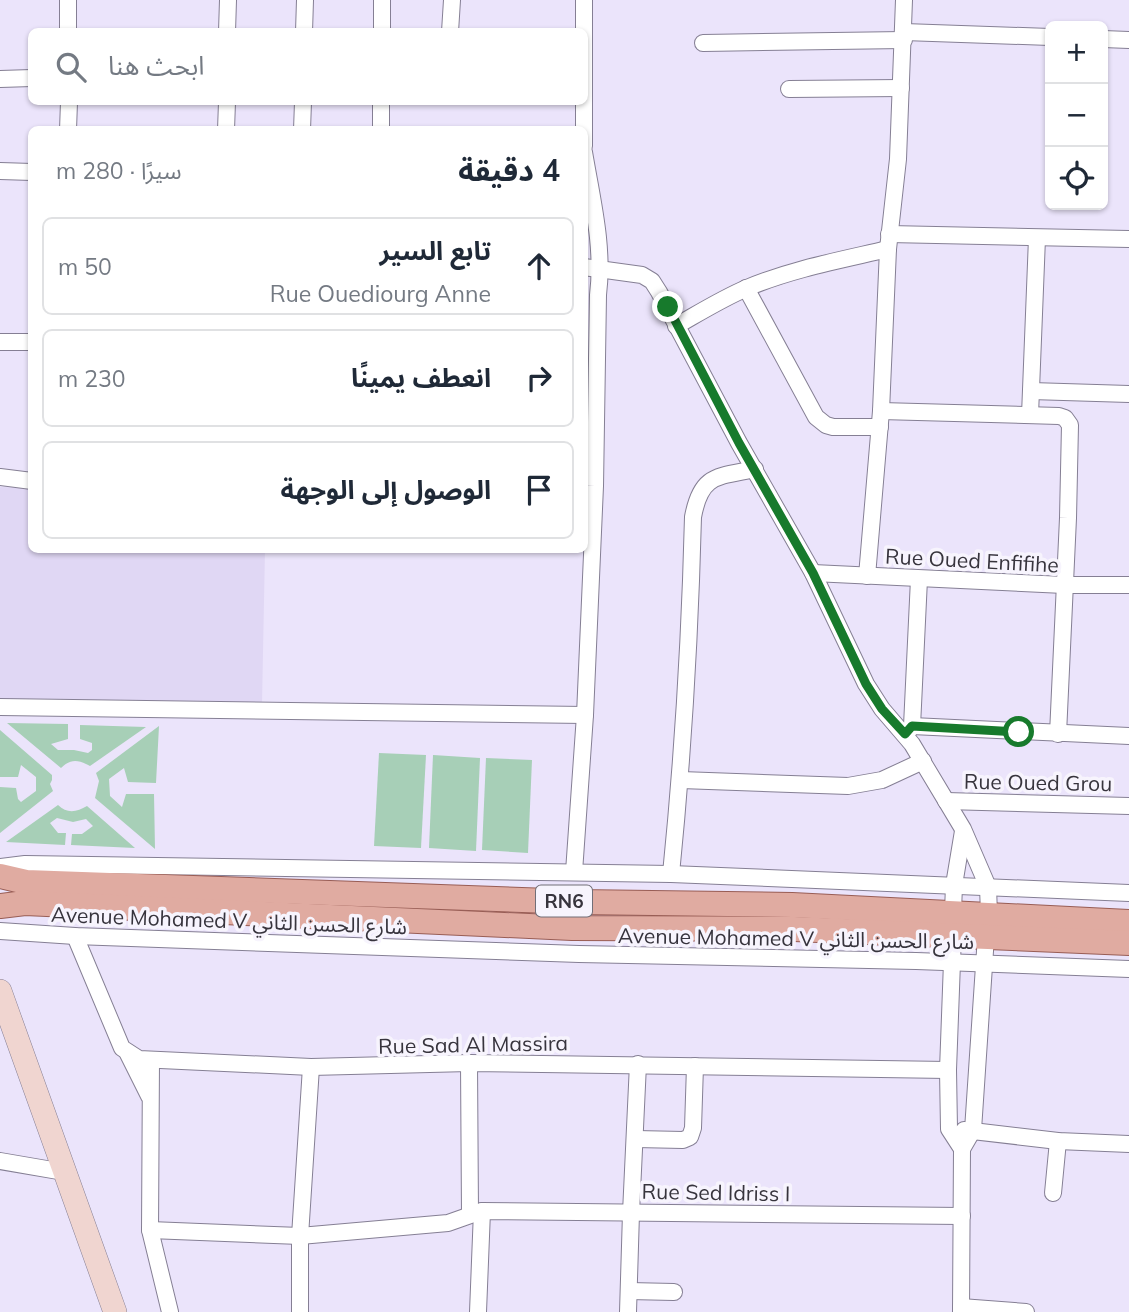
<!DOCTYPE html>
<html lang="ar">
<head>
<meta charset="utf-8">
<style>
	body { margin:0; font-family:Mulish,"Noto Sans Arabic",sans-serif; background:#f6f6f7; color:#1f2937; direction:rtl }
	.controls { position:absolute; right:21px; top:21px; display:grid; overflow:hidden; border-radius:10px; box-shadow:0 2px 5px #0004 }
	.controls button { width:63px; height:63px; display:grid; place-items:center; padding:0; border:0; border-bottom:2px solid #e0e1e3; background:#fff; color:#1f2937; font:35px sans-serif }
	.stop { position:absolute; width:21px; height:21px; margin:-16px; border:5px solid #177a2c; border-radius:50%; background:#fff }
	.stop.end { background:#177a2c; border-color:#fff; box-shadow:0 2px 7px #0008 }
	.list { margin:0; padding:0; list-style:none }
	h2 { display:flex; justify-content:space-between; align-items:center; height:91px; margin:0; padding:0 28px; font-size:30px }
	h2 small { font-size:23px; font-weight:400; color:#747a83 }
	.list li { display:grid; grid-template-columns:46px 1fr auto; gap:21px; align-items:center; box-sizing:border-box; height:98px; margin:0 14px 14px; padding:0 14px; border:2px solid #e0e1e3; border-radius:10px }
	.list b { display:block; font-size:26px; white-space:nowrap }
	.list p { margin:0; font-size:23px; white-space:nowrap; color:#747a83 }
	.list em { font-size:23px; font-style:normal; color:#747a83 }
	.icon { flex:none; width:38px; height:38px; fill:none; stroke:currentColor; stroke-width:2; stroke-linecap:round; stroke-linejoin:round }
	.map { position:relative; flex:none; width:1129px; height:1312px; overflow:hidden; direction:ltr }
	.search { position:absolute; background:#fff; box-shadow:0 2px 5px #0004; left:28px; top:28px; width:560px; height:77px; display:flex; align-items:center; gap:18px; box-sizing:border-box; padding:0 24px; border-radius:10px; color:#747a83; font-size:26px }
	.panel { position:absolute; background:#fff; box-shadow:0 2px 5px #0004; left:28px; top:126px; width:560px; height:427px; border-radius:10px; direction:rtl }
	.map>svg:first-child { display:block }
	.built { fill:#e0d7f4 }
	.green { fill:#a7cfb7 }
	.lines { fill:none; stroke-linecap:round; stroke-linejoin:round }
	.street-casing { stroke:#857f94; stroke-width:18 }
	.secondary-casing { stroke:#857f94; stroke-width:24 }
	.primary-casing { stroke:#985d55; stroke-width:26 }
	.street { stroke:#fff; stroke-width:16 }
	.secondary { stroke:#f0d5d0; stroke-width:23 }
	.primary { stroke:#e0aba1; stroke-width:24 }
	.route { stroke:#177a2c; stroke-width:9 }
	.labels { text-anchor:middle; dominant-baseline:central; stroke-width:7; stroke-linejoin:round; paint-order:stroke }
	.shield { fill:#f7f4fd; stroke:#716e77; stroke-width:2 }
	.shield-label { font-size:19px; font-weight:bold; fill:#37343d }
	.street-label { font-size:21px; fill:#37343d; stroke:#f7f4fd }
</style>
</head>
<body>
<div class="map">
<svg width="1129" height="1312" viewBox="0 0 1129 1312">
	<rect width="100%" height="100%" fill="#ebe4fb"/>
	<path class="built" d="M 0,487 L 31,488 L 32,550 L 265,550 L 262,704 L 0,699 Z"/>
	<g class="green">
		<path d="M 7,723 L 68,724 L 68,739 L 51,744 L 58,750 L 74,750 L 88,753 L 92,750 L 92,743 L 80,739 L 80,725 L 146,727 L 90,766 C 79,760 71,758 61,768 Z"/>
		<path d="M 159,726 L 156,783 L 128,782 L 124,768 L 109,779 L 110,796 L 122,807 L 126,794 L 154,794 L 155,849 L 95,798 L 99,781 L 96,773 Z"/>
		<path d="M 0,730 L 52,775 L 52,780 L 50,784 L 53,791 L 0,833 L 0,787 L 16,788 L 18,799 L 21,802 L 36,791 L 36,777 L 21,765 L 18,777 L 0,777 Z"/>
		<path d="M 379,753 L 426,755 L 421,848 L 374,846 Z"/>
		<path d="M 433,755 L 480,758 L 476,851 L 429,848 Z"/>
		<path d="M 486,758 L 532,760 L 528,853 L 482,850 Z"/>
		<path d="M 58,805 C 67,814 77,812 87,806 L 135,848 L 71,845 L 72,834 L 82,834 L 93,826 L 86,819 L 73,822 L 57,818 L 50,823 L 58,833 L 66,833 L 65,845 L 6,842 Z"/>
	</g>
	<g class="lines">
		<defs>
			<g id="street">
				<path d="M 68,0 L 68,32"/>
				<path d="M 584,0 L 584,32"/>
				<path d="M 227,32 L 228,0"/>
				<path d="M 304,32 L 305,0"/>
				<path d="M 382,32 L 382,0"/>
				<path d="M 450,32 L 452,0"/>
				<path d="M 904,32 L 1050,37"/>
				<path d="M 584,33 L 584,146"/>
				<path d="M 1103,39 L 1129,40"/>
				<path d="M 703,43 L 904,40"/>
				<path d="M 0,79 L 32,78"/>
				<path d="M 789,89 L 901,88"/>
				<path d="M 68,130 L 69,102"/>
				<path d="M 226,130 L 227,102"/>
				<path d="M 302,130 L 303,102"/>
				<path d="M 381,130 L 381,102"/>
				<path d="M 0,171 L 32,172"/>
				<path d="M 889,234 L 1129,239"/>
				<path d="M 584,267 L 642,275 L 652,281 L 659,292 L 739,443 L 813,573 L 866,684 L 882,709 L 912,744 L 963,829 L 988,887 L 989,914"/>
				<path d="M 746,288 L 816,417 L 826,425 L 833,427 L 880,427"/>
				<path d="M 676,326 C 699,313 723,298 747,288 C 792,269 841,260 888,249"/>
				<path d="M 0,342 L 32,342"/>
				<path d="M 1031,391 L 1129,394"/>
				<path d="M 881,411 L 1059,416 L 1065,418 L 1070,425 L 1068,518 L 1058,734"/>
				<path d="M 1030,415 L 1037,238"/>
				<path d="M 0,477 L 32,481"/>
				<path d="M 813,573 L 1064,585 L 1129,585"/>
				<path d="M 867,576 L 881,411 L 888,249 L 898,159 L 904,0"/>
				<path d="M 0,707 L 585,715"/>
				<path d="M 912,726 L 1129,736"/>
				<path d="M 907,733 L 912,726 L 919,579"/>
				<path d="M 681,780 L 848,786 L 882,780 L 923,761"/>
				<path d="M 946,801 L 1129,806"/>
				<path d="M 0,867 L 25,864 L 671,874 L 1129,893"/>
				<path d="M 574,872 L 585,715 L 595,486 L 598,295 C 604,246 592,200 584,152"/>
				<path d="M 671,874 C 683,755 690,636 693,517 C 701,474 717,477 755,469"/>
				<path d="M 953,912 L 954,885 L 963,831"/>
				<path d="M 0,931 L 75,936 L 579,954 L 916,961 L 1129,969"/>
				<path d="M 953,935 L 948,1070 L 949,1129 L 962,1149"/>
				<path d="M 75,936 L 122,1048 L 139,1059 L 311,1067 L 469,1063 L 948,1070"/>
				<path d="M 128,1054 L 149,1096"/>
				<path d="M 151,1060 L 150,1230 L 170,1312"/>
				<path d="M 469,1063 L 470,1214"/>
				<path d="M 964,1130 L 1058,1141 L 1129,1144"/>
				<path d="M 636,1139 L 683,1140 L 690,1137 L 693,1128 L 695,1066"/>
				<path d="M 0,1161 L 64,1172"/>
				<path d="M 1053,1193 L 1058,1141"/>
				<path d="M 150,1230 L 300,1236 L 448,1223 L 482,1211 L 962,1216"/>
				<path d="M 629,1291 L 674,1292"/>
				<path d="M 961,1307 L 1026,1312"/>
				<path d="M 300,1312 L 300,1236 L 311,1067"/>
				<path d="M 478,1312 L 482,1211"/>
				<path d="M 628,1312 L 631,1213 L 638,1064"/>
				<path d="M 961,1312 L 962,1149 L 973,1130 L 986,936"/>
			</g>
			<path id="secondary" d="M 0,991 L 115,1312"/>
			<g id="primary">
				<path d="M 0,876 L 26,882 L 578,902 L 792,905 L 1129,922"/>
				<path d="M 0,906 L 25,903 L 572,928 L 794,929 L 1129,943"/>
			</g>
		</defs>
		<use href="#street" class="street-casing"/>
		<use href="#secondary" class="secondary-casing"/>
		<use href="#primary" class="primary-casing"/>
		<use href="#street" class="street"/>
		<use href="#secondary" class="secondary"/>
		<use href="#primary" class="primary"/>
	</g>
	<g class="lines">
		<path class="route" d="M 668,307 L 739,443 L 813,573 L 866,684 L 882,709 L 905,734 L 912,726 L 1019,732"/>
	</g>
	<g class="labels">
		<rect class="shield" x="536" y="885.5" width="56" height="31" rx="5"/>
		<g class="shield-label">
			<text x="564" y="901">RN6</text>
		</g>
		<g class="street-label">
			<text transform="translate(972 560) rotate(3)">Rue Oued Enfifihe</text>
			<text transform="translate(1038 782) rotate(1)">Rue Oued Grou</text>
			<text transform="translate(229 920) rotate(2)">Avenue Mohamed V شارع الحسن الثاني</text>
			<text transform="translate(796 938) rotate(1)">Avenue Mohamed V شارع الحسن الثاني</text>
			<text transform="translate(473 1044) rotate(-1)">Rue Sad Al Massira</text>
			<text transform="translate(716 1192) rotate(1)">Rue Sed Idriss I</text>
		</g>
	</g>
</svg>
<div class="controls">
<button>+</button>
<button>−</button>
<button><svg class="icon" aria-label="locate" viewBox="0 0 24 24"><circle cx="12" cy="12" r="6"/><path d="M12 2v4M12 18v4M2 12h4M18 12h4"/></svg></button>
</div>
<div class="stop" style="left:1019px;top:732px"></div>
<div class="stop end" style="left:668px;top:307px"></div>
<div class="search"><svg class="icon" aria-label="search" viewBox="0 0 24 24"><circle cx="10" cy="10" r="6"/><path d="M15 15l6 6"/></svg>ابحث هنا</div>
<section class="panel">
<h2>4 دقيقة<small>سيرًا · 280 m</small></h2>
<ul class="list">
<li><svg class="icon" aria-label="ahead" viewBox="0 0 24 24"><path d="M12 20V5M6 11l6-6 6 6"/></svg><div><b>تابع السير</b><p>Rue Ouediourg Anne</p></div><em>50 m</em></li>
<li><svg class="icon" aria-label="right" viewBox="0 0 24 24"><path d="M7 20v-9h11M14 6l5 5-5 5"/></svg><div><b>انعطف يمينًا</b></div><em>230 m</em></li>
<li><svg class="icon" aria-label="arrive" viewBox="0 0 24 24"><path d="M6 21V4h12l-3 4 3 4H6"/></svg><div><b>الوصول إلى الوجهة</b></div></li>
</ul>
</section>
</div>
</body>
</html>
